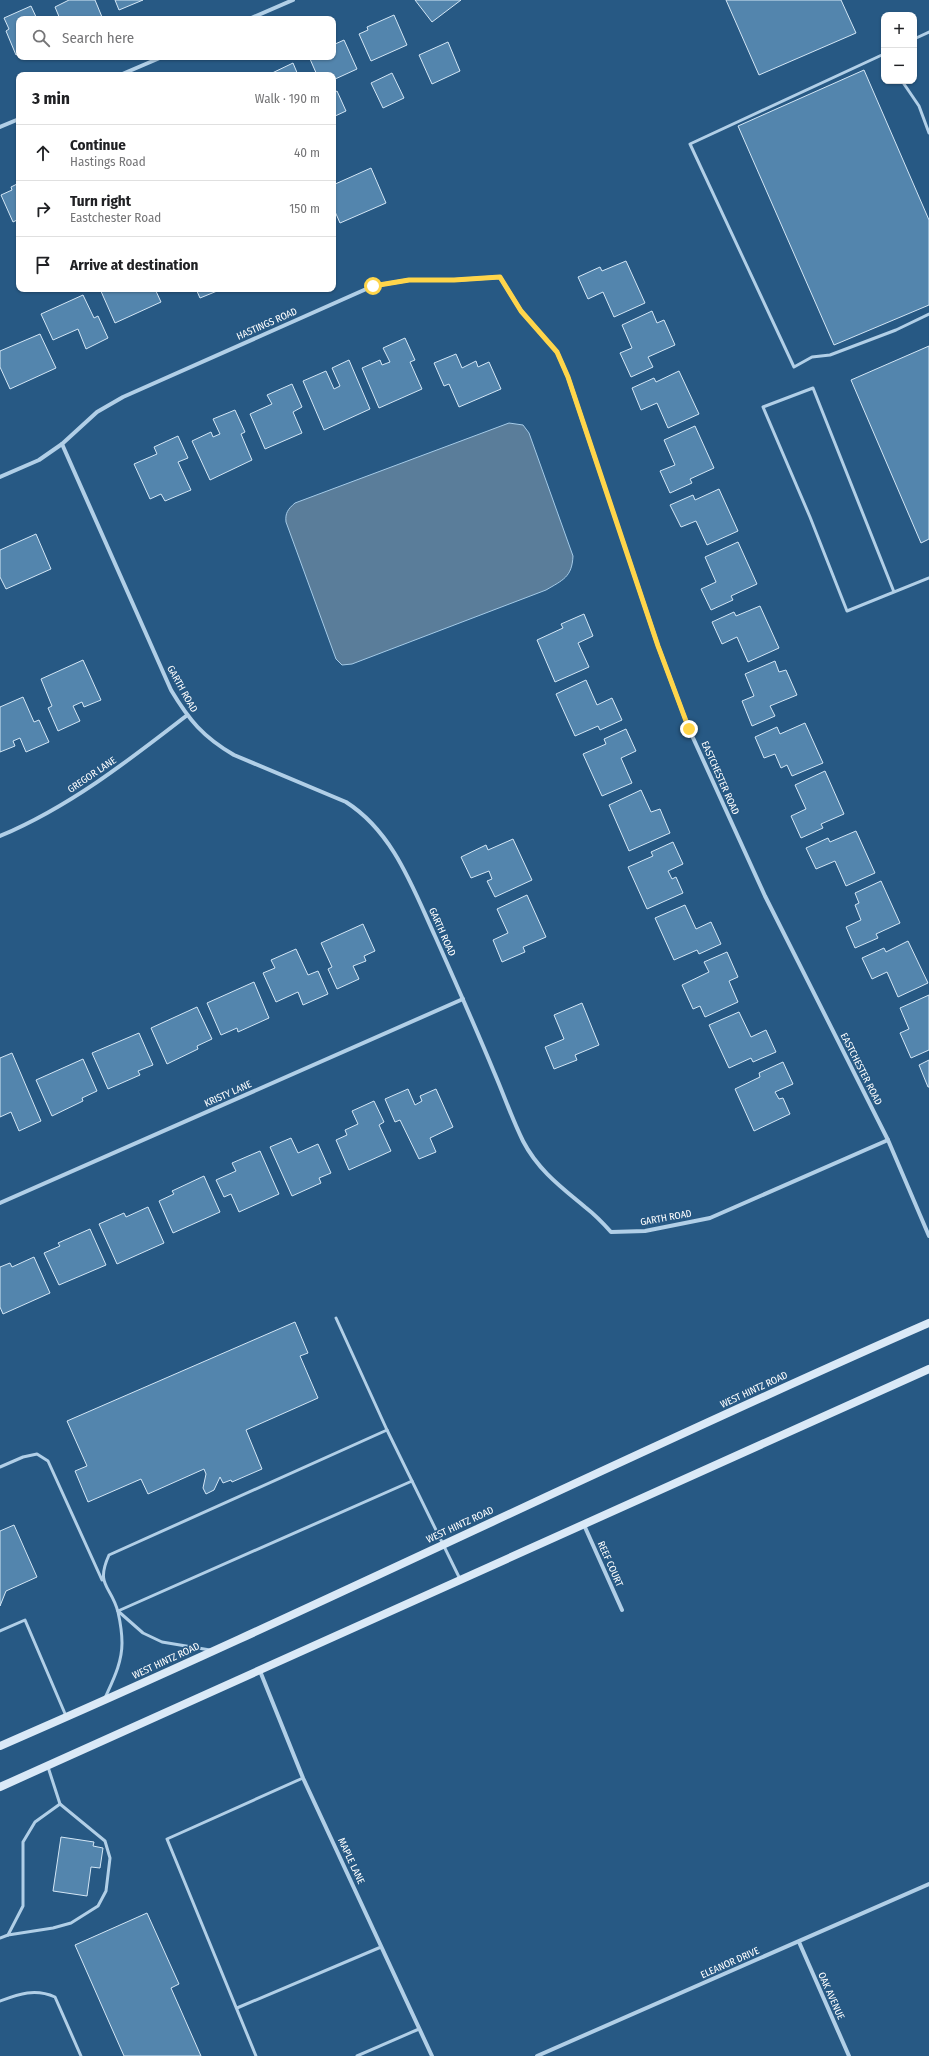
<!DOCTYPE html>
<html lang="en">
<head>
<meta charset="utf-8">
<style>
	body { margin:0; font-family:"Fira Sans Condensed",sans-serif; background:#f6f6f6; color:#202124 }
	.controls { position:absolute; right:12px; top:12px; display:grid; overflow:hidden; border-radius:8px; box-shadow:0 1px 3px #0004 }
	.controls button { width:36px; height:36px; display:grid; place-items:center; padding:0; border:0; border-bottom:1px solid #e0e0e0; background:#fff; color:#202124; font:20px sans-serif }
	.stop { position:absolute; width:12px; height:12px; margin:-9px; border:3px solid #ffd54a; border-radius:50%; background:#fff }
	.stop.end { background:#ffd54a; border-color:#fff; box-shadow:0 1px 4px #0008 }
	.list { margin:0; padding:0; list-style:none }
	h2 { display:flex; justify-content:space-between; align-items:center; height:52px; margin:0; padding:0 16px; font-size:17px }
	h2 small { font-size:13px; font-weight:400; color:#757577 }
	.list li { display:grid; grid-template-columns:26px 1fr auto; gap:12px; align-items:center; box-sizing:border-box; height:56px; padding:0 16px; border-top:1px solid #e0e0e0 }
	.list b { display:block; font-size:15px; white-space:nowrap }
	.list p { margin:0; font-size:13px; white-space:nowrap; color:#757577 }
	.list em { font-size:13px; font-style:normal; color:#757577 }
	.icon { flex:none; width:22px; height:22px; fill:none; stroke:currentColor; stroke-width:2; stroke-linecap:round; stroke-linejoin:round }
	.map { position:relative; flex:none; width:929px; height:2056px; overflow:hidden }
	.search { position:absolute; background:#fff; box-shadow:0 1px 3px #0004; left:16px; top:16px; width:320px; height:44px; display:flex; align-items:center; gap:10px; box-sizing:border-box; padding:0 14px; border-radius:8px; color:#757577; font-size:15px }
	.panel { position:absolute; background:#fff; box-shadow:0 1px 3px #0004; left:16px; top:72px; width:320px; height:220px; border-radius:8px }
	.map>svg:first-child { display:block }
	.water { fill:#5a7d9a; stroke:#a5cbe8 }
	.building { fill:#5385ad; stroke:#d4e7f6 }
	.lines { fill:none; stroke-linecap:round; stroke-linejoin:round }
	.service { stroke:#b1cfe7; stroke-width:3 }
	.minor { stroke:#b1cfe7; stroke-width:4 }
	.secondary { stroke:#dae9f7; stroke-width:8 }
	.route { stroke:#ffd54a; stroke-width:5 }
	.labels { text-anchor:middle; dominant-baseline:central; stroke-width:3.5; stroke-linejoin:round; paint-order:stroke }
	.street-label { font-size:10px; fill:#fff; stroke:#275984 }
</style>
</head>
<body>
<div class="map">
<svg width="929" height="2056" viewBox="0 0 929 2056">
	<rect width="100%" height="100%" fill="#275984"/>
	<path class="water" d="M 509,423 L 523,425 L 529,433 L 573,556 C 572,577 563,580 546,590 L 352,664 L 342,665 L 336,659 L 286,522 C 285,513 288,509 295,503 Z"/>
	<g class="building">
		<path d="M 69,0 L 95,0 L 102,17 L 98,19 L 60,19 L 55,7 Z"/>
		<path d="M 115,0 L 143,0 L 119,10 Z"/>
		<path d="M 415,0 L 461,0 L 432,22 Z"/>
		<path d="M 726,0 L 841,0 L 856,33 L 759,75 Z"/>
		<path d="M 31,6 L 37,19 L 19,19 L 19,53 L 16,55 L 6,31 L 9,29 L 4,18 Z"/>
		<path d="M 394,15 L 407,45 L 371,61 L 359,34 L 368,30 L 367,27 Z"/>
		<path d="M 344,40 L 357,69 L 333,80 L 333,75 L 317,75 L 310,59 L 314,57 L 333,57 L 333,45 Z"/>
		<path d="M 448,42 L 460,71 L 432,84 L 419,55 Z"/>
		<path d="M 293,63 L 298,75 L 268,75 Z"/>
		<path d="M 864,70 L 929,220 L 929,305 L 834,345 L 738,126 Z"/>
		<path d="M 392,73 L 404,98 L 383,108 L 371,83 Z"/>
		<path d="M 337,91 L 346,111 L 333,117 L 333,93 Z"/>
		<path d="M 371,168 L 386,203 L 340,223 L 333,207 L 333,185 Z"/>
		<path d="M 19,183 L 19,219 L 13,222 L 1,195 L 12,190 L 11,187 Z"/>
		<path d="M 626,261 L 645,303 L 614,317 L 603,292 L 588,299 L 578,277 L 600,267 L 602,271 Z"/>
		<path d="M 100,289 L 155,289 L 161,302 L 115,323 Z"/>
		<path d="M 196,289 L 222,289 L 200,298 Z"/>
		<path d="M 83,295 L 94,318 L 98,316 L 108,338 L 86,349 L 78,329 L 53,340 L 41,314 Z"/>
		<path d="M 652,311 L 657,323 L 664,320 L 675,345 L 648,357 L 653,367 L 631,377 L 620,353 L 632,348 L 622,325 Z"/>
		<path d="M 40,334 L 56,368 L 10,389 L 0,367 L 0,351 Z"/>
		<path d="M 405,338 L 415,360 L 410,362 L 422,389 L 379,408 L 362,368 L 380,360 L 382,365 L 390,362 L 383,348 Z"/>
		<path d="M 929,346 L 929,539 L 921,543 L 851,380 Z"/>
		<path d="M 456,354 L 462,368 L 476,361 L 478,367 L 489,362 L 501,389 L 459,407 L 449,384 L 444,386 L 434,363 Z"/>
		<path d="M 349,360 L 370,409 L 324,430 L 303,381 L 326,371 L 334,389 L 340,386 L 332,368 Z"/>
		<path d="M 679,371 L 699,414 L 668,428 L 657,403 L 641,410 L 632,388 L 654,378 L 656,382 Z"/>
		<path d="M 292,384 L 302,407 L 293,412 L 302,433 L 265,449 L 250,414 L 272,404 L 267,395 Z"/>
		<path d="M 235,410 L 245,432 L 241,434 L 252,460 L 210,480 L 192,441 L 211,432 L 213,437 L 220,434 L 213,419 Z"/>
		<path d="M 695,426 L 714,468 L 690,479 L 692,483 L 670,493 L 660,471 L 675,465 L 664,440 Z"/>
		<path d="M 178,436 L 188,458 L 178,462 L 191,490 L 165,501 L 161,494 L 150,499 L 134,464 L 157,454 L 154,447 Z"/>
		<path d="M 719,489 L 738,531 L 707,545 L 696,521 L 681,527 L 670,505 L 693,495 L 695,500 Z"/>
		<path d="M 36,534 L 51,569 L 6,589 L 0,577 L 0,550 Z"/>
		<path d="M 738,542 L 757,584 L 731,596 L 733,600 L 711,610 L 701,589 L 716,582 L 705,557 Z"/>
		<path d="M 760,606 L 779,648 L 748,662 L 737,637 L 722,644 L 712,622 L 734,612 L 736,616 Z"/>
		<path d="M 584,614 L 593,636 L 578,643 L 589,667 L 555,682 L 537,640 L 563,628 L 561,624 Z"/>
		<path d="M 83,660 L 101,700 L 84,707 L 82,702 L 73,706 L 80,721 L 58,731 L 48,708 L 52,706 L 41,679 Z"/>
		<path d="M 775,661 L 779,672 L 786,670 L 797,695 L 770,706 L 775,716 L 752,726 L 742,701 L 754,696 L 745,674 Z"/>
		<path d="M 586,680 L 597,705 L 612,698 L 622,720 L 600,730 L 598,726 L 575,736 L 556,694 Z"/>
		<path d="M 23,697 L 34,722 L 39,720 L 49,742 L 26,752 L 20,738 L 13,741 L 15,746 L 0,752 L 0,707 Z"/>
		<path d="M 805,723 L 823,763 L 792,776 L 787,765 L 781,768 L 775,754 L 764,758 L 755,737 L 777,727 L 780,734 Z"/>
		<path d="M 626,729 L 636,751 L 621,758 L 632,783 L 602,796 L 583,754 L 606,744 L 604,739 Z"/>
		<path d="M 825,771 L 844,814 L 821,824 L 823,828 L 801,838 L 791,816 L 806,809 L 795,785 Z"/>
		<path d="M 641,790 L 651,812 L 660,809 L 670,833 L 629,851 L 609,805 Z"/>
		<path d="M 856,831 L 875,873 L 846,886 L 835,861 L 816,869 L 806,848 L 828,838 L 830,842 Z"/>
		<path d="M 513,839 L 532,880 L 495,897 L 487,881 L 492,879 L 489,871 L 471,878 L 461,857 L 486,845 L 488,850 Z"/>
		<path d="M 673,842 L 683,864 L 668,871 L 672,879 L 676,877 L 683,893 L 647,909 L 628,867 L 653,856 L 651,852 Z"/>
		<path d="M 881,881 L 900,923 L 876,934 L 878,938 L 855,948 L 846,927 L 861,920 L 855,905 L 859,903 L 855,893 Z"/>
		<path d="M 527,895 L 546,937 L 523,947 L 525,952 L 502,962 L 493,940 L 508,933 L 497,909 Z"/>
		<path d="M 685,905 L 696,929 L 711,922 L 721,944 L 699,954 L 697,950 L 674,960 L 655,918 Z"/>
		<path d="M 363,924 L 375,951 L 364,956 L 366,961 L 353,966 L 359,979 L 337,989 L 328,969 L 332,967 L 321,943 Z"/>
		<path d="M 908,941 L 928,983 L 898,997 L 887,972 L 872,979 L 862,958 L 884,948 L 886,952 Z"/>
		<path d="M 296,949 L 308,975 L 318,971 L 328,994 L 303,1005 L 298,992 L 276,1002 L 263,973 L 275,968 L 271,960 Z"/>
		<path d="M 727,952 L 738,977 L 729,981 L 738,1002 L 705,1017 L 700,1006 L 693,1009 L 682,985 L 709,972 L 704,962 Z"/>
		<path d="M 254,982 L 269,1018 L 238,1032 L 237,1028 L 221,1035 L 207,1003 Z"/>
		<path d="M 929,995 L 929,1050 L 911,1058 L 900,1033 L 909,1029 L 900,1008 Z"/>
		<path d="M 582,1003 L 599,1045 L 575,1055 L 577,1060 L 554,1069 L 545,1047 L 564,1039 L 554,1015 Z"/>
		<path d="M 197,1007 L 212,1039 L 197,1046 L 198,1049 L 167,1064 L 151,1028 Z"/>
		<path d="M 739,1012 L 751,1037 L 766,1030 L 776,1052 L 753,1062 L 751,1058 L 729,1068 L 709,1025 Z"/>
		<path d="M 139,1033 L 153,1065 L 138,1071 L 140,1075 L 108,1089 L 92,1053 Z"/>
		<path d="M 12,1053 L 41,1121 L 19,1131 L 11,1112 L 0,1117 L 0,1058 Z"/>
		<path d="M 83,1059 L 97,1091 L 82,1098 L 83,1101 L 52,1116 L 36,1080 Z"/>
		<path d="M 929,1060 L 929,1087 L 928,1087 L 919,1065 Z"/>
		<path d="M 783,1062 L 793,1084 L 775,1092 L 779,1099 L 783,1098 L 790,1114 L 754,1131 L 735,1089 L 760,1077 L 759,1073 Z"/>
		<path d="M 408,1089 L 415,1105 L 422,1101 L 420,1096 L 436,1089 L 453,1127 L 430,1138 L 436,1152 L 419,1159 L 400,1120 L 395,1122 L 385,1099 Z"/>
		<path d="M 374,1101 L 384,1122 L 379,1125 L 391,1151 L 349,1170 L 336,1140 L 347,1135 L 345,1130 L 358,1124 L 352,1111 Z"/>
		<path d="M 291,1138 L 298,1153 L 318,1144 L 331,1173 L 319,1178 L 321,1183 L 292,1196 L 270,1147 Z"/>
		<path d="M 260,1151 L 279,1194 L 239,1212 L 231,1194 L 224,1197 L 216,1180 L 236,1171 L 232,1163 Z"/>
		<path d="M 204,1176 L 220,1212 L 173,1233 L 159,1201 L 174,1194 L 172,1191 Z"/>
		<path d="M 148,1207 L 164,1243 L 117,1264 L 99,1224 L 124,1213 L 126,1217 Z"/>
		<path d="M 90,1229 L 106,1265 L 59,1285 L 44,1253 L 60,1246 L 58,1243 Z"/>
		<path d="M 34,1257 L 50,1293 L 3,1314 L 0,1307 L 0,1267 L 10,1263 L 12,1267 Z"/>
		<path d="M 295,1322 L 308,1353 L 300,1356 L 318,1398 L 246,1430 L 262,1469 L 232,1482 L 231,1480 L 223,1483 L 220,1477 L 214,1490 L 206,1494 L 203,1488 L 206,1474 L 204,1469 L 148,1494 L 141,1479 L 88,1502 L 75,1471 L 87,1466 L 67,1421 Z"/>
		<path d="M 14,1525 L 37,1577 L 6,1591 L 0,1606 L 0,1531 Z"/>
		<path d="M 61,1837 L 94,1842 L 93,1846 L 103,1848 L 100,1868 L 91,1867 L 87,1896 L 53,1891 Z"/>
		<path d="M 147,1913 L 179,1984 L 171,1988 L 201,2056 L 124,2056 L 75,1945 Z"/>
	</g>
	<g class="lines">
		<g class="service">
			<path d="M 914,39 L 929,32"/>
			<path d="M 884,54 L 690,144 L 794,367 L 812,357 L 830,355 L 896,330 L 929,314"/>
			<path d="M 902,81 L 919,106 L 929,133"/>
			<path d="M 894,592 L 813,388 L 763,407 L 810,517 L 847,611 L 929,578"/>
			<path d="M 336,1318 L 387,1430 L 460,1579"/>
			<path d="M 0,1467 L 23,1457 L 37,1454 L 48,1461 L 102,1580"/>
			<path d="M 0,1631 L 25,1620 L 66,1716"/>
			<path d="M 210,1650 L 162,1642 L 143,1633 L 118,1611 L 412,1481"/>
			<path d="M 105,1698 C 113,1680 122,1663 122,1643 C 122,1633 120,1621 118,1612 C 111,1585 95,1586 109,1555 L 387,1430"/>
			<path d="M 8,1935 L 53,1928 L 71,1923 L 98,1906 L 106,1891 L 110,1858 L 105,1841 L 60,1804"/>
			<path d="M 0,1938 L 8,1935 L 23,1906 L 23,1842 L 35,1822 L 60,1804 L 48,1767"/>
			<path d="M 0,2001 C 19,1994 35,1988 55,1997 L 81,2056"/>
			<path d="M 237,2008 L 381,1947"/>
			<path d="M 256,2056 L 167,1839 L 303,1778"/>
			<path d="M 357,2056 L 419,2029"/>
		</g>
		<g class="minor">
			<path d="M 249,19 L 293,0"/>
			<path d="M 120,75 L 162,57"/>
			<path d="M 0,127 L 19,119"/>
			<path d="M 62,444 L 171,690 C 189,720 203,737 234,755 L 346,802 C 393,832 412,886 435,936 C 455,981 475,1026 494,1072 C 504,1095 512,1119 523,1141 C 538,1170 561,1187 585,1207 C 594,1214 603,1223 611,1232 L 645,1231 L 710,1218 L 888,1140"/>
			<path d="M 0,477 L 39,460 L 62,444 L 97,412 L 123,397 L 373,286 L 409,280 L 455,280 L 500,277 L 521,311 L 557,352 L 568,377 L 658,646 L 689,729 L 765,896 L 888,1140 L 929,1236"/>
			<path d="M 0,836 C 69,807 128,761 186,716"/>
			<path d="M 0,1203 L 463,999"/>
			<path d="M 584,1525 L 622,1610"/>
			<path d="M 260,1671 L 303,1778 L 432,2056"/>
			<path d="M 799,1942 L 849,2056"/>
			<path d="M 537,2056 L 929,1884"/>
		</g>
		<g class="secondary">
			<path d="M 0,1746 C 312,1611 617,1459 929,1323"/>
			<path d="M 0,1787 L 929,1369"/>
		</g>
	</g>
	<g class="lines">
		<path class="route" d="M 373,286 L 409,280 L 454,280 L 500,277 L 521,311 L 557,352 L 568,377 L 658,646 L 689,729"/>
	</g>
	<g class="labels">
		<g class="street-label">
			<text transform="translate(267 324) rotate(-24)">HASTINGS ROAD</text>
			<text transform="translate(182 689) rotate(61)">GARTH ROAD</text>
			<text transform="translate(92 775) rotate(-34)">GREGOR LANE</text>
			<text transform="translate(720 778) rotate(66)">EASTCHESTER ROAD</text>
			<text transform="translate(442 932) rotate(66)">GARTH ROAD</text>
			<text transform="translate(861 1069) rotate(63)">EASTCHESTER ROAD</text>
			<text transform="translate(228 1094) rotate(-24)">KRISTY LANE</text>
			<text transform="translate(666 1218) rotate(-10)">GARTH ROAD</text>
			<text transform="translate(754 1390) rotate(-25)">WEST HINTZ ROAD</text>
			<text transform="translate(460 1525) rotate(-25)">WEST HINTZ ROAD</text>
			<text transform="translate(610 1564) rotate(66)">REEF COURT</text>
			<text transform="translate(166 1661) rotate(-25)">WEST HINTZ ROAD</text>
			<text transform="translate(351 1861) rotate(65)">MAPLE LANE</text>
			<text transform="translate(730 1963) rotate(-24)">ELEANOR DRIVE</text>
			<text transform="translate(831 1996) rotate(66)">OAK AVENUE</text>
		</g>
	</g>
</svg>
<div class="controls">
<button>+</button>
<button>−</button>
</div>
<div class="stop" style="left:373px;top:286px"></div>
<div class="stop end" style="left:689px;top:729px"></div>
<div class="search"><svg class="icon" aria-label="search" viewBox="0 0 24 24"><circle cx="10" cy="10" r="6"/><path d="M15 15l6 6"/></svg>Search here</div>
<section class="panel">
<h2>3 min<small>Walk · 190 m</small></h2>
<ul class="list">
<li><svg class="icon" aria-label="ahead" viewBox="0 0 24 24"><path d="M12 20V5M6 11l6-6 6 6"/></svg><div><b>Continue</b><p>Hastings Road</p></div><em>40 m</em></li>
<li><svg class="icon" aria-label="right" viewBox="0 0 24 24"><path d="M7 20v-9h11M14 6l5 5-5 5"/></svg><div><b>Turn right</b><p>Eastchester Road</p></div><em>150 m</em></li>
<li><svg class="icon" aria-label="arrive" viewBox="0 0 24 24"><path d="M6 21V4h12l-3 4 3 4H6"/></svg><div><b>Arrive at destination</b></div></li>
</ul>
</section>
</div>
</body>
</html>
